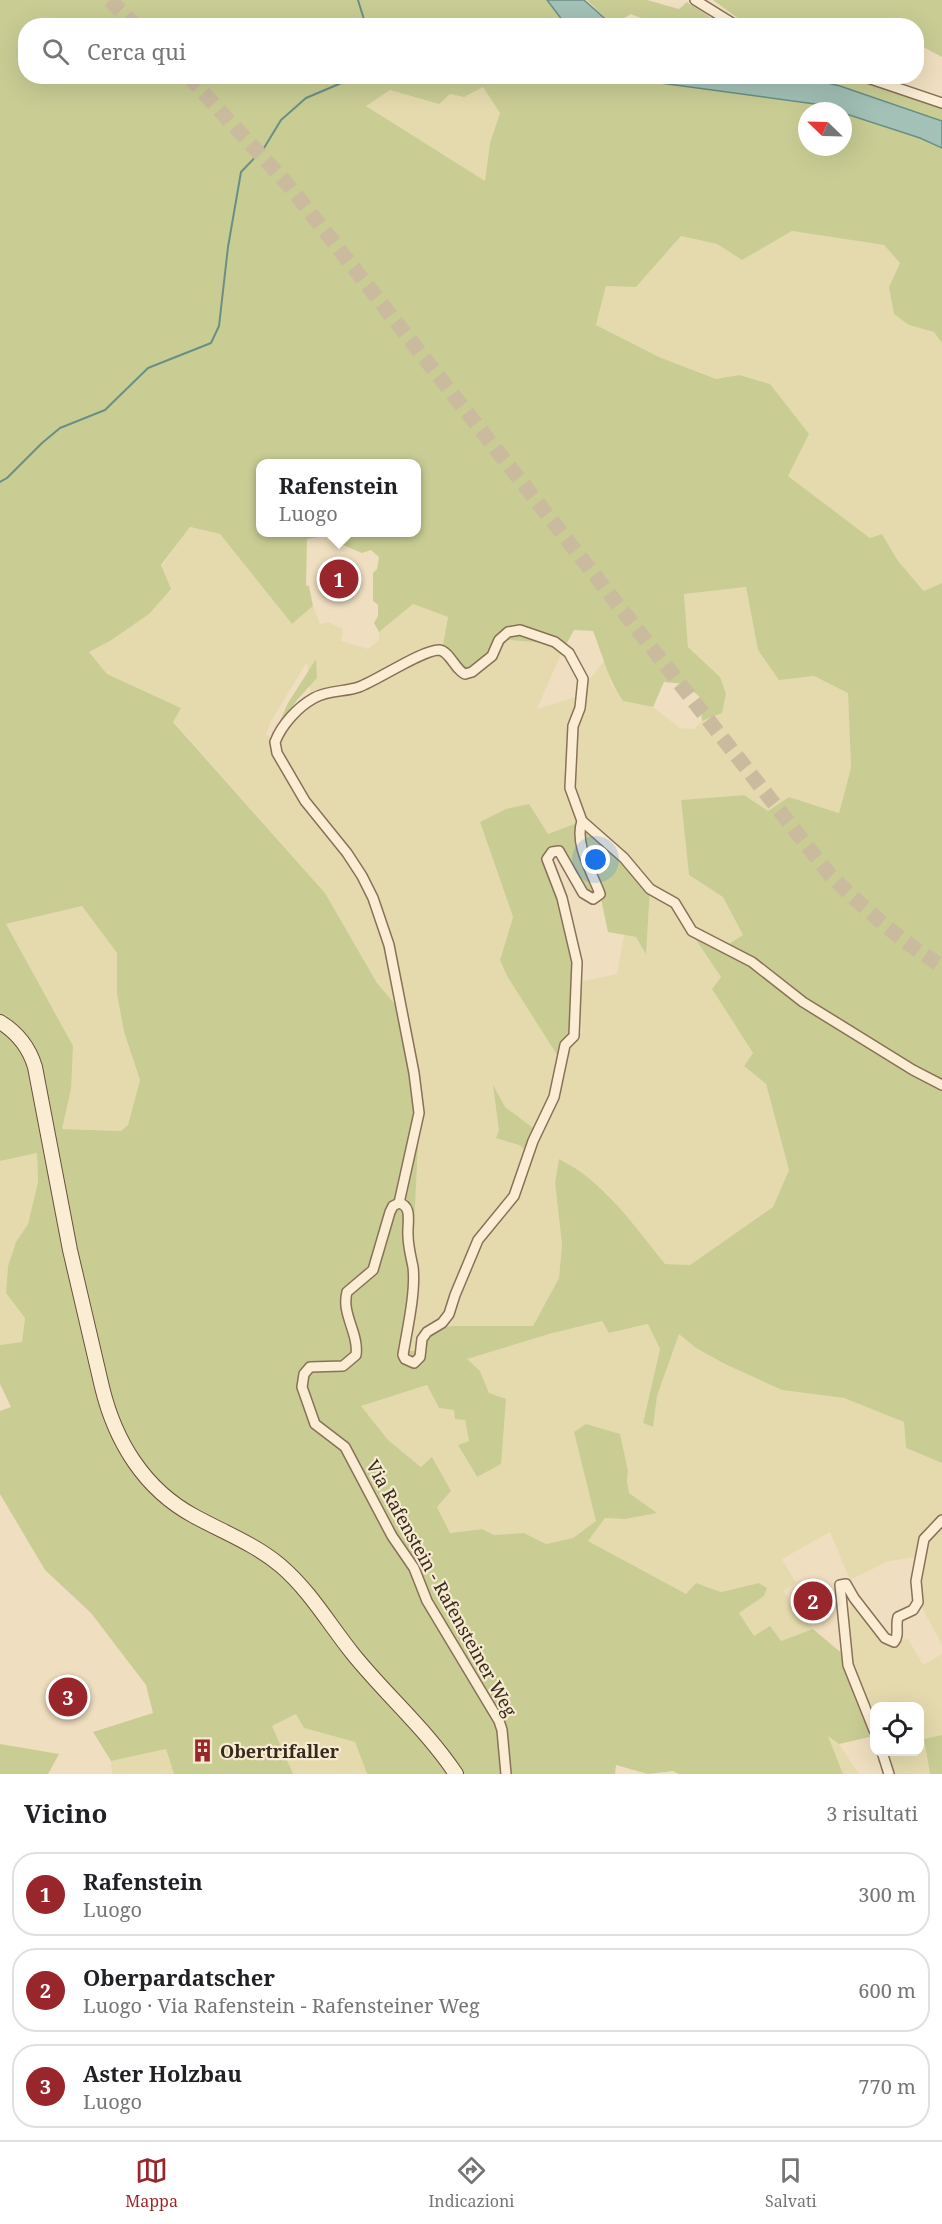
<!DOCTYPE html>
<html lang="it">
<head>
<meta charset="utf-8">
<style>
	body { margin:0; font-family:"Noto Serif",serif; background:#f6f6f6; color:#202124 }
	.controls { position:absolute; right:18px; bottom:18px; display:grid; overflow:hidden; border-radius:12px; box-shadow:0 6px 24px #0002 }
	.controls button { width:54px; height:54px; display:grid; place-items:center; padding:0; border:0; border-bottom:2px solid #e0e0e0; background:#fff; color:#202124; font:30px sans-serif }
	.compass { position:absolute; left:798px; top:102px; width:54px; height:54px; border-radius:50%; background:#fff; box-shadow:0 6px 24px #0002; rotate:293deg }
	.you { position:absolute; left:596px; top:860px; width:21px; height:21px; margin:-15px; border:4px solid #fff; border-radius:50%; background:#1a73e8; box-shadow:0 0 0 9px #1a73e833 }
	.badge { display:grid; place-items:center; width:39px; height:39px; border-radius:50%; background:#99262b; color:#fff; font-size:20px; font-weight:700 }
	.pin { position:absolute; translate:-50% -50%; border:3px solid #fff; box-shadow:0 2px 6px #0006 }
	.popup { position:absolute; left:256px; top:459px; width:165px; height:78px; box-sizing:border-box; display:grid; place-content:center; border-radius:12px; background:#fff; filter:drop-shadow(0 2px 4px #0005); font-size:20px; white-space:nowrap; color:#757577 }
	.popup b { font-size:22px; color:#202124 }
	.popup::after { content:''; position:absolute; left:50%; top:100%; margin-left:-12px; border:12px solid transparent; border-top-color:#fff }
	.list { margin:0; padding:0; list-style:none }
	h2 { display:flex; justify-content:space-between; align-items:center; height:78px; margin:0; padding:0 24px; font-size:26px }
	h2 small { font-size:20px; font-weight:400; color:#757577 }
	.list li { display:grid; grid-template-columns:39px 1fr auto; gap:18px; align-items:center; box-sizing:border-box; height:84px; margin:0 12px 12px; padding:0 12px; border:2px solid #e0e0e0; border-radius:24px }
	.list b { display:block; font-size:22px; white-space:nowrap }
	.list p { margin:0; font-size:20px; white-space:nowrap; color:#757577 }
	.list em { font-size:20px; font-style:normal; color:#757577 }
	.icon { flex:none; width:33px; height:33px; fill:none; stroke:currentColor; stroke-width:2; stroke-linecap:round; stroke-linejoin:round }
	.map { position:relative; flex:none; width:942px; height:1774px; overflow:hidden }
	.search { position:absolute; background:#fff; box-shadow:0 6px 24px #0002; left:18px; right:18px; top:18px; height:66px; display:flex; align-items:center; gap:15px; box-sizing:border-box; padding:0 21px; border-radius:24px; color:#757577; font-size:22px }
	.sheet { height:366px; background:#fff }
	nav { display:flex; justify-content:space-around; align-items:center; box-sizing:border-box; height:84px; border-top:2px solid #e0e0e0; background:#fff; font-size:16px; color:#757577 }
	nav a { display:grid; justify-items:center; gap:3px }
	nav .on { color:#99262b }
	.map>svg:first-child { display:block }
	.farmland { fill:#e5daae; fill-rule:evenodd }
	.green { fill:#c9cd94; fill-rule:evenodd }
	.water { fill:#a3c1b7; stroke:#6a8f85; stroke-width:1.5 }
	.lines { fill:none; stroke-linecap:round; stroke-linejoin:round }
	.stream { stroke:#6a8f85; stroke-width:2 }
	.primary-tunnel { stroke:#cabb9f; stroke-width:15; stroke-dasharray:15 8; stroke-linecap:butt }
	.minor-casing { stroke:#897058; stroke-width:12 }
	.secondary-casing { stroke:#6a513b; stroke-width:16 }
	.minor { stroke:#faedd4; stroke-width:9 }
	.secondary { stroke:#faedd4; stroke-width:14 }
	.labels { text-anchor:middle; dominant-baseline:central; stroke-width:4.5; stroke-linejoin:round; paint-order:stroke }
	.street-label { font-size:18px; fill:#38291d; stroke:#f6ead0 }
	.poi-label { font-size:18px; font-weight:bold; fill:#38291d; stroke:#f6ead0; text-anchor:start }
</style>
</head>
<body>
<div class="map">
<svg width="942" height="1774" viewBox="0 0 942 1774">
	<rect width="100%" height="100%" fill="#efdfc0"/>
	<g class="farmland">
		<path d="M 483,87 L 500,113 L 490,143 L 485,181 L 366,106 L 390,90 L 438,104 L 450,94 L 464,97 Z"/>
		<path d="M 792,231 L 884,245 L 900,263 L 889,287 L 909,325 L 934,332 L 942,343 L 942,583 L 925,591 L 898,561 L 882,534 L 870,538 L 787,475 L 739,375 L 716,379 L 659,357 L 596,326 L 606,286 L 636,287 L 681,236 L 717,244 L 742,260 Z"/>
		<path d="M 189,527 L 220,534 L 292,624 L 313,606 L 320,624 L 328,622 L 343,629 L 341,641 L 368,649 L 379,640 L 379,632 L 413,604 L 448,617 L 441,656 L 454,673 L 467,678 L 492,663 L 507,640 L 546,643 L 561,654 L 537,709 L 575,697 L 605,660 L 611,684 L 623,701 L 653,707 L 680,728 L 694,729 L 702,721 L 722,713 L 720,677 L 688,647 L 684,594 L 746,587 L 758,650 L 848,692 L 851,768 L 839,813 L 790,797 L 768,811 L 744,795 L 681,800 L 689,875 L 723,896 L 743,935 L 727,945 L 693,935 L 721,977 L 712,989 L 753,1053 L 744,1066 L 766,1084 L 789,1170 L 773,1207 L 690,1265 L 664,1264 L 605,1191 L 569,1164 L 559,1159 L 555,1183 L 562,1244 L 559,1278 L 533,1326 L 453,1326 L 414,1351 L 408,1351 L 419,1125 L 399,1009 L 377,983 L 325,893 L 173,721 L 181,708 L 107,674 L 89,652 L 110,641 ZM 307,662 L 312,706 L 282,733 L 278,740 L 266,735 L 270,723 ZM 480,822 L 548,834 L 650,889 L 646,952 L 636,937 L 624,935 L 617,974 L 579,982 L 582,1032 L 568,1047 L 507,976 L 500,960 L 513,917 Z"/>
		<path d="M 82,906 L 117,953 L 117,994 L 124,1032 L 140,1080 L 128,1125 L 121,1131 L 62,1129 L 71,1089 L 6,924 Z"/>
		<path d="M 37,1153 L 38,1182 L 28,1224 L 16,1242 L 8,1266 L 6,1293 L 25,1318 L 22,1343 L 0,1345 L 0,1161 Z"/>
		<path d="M 602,1321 L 610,1333 L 649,1324 L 660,1349 L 643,1423 L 652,1427 L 657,1396 L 679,1333 L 696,1348 L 782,1390 L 844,1398 L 904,1422 L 906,1448 L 942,1463 L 942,1645 L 921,1606 L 923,1556 L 889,1561 L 850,1580 L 830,1532 L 782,1559 L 796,1583 L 783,1591 L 813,1629 L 781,1641 L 754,1637 L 739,1613 L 764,1596 L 759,1583 L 721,1592 L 696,1583 L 686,1595 L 588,1541 L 605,1518 L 625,1519 L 656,1513 L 629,1493 L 627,1480 L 628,1471 L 574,1432 L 597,1521 L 573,1538 L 546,1544 L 524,1533 L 494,1535 L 482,1529 L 450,1533 L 437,1507 L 432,1458 L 421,1467 L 388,1440 L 361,1406 L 427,1385 L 439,1408 L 455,1410 L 465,1420 L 469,1441 L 458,1445 L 476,1477 L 489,1394 L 480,1371 L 466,1359 L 549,1334 Z"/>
		<path d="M 850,1598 L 886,1642 L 908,1639 L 923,1665 L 942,1654 L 942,1735 L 924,1739 L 930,1774 L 892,1774 L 885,1752 L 920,1752 L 920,1706 L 874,1706 L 874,1721 L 852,1662 L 849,1631 Z"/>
		<path d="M 297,1714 L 304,1728 L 355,1742 L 367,1774 L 293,1774 L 271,1726 Z"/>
		<path d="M 827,1734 L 839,1744 L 859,1774 L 843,1774 Z"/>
		<path d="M 166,1749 L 174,1774 L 112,1774 L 111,1761 Z"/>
	</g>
	<g class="green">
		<path d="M 0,0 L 547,0 L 566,25 L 26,26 L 26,76 L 644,77 L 653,82 L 815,104 L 836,111 L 807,111 L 807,147 L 843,147 L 843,113 L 920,138 L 942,148 L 942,343 L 934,332 L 909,325 L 894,314 L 889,287 L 900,263 L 884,245 L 792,231 L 742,260 L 717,244 L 681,236 L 636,287 L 606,286 L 596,325 L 659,357 L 716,379 L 739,375 L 770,384 L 809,434 L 788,476 L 870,538 L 882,534 L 898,561 L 924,591 L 942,583 L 942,1463 L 906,1448 L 904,1422 L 844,1398 L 782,1390 L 725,1364 L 696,1348 L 679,1334 L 657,1396 L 653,1427 L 643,1423 L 660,1349 L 648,1324 L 609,1333 L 602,1321 L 549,1334 L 467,1359 L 480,1371 L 489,1393 L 506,1399 L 501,1464 L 477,1477 L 458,1445 L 469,1441 L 465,1420 L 455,1419 L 454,1410 L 439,1408 L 427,1385 L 361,1406 L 388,1440 L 421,1467 L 432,1457 L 451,1491 L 437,1507 L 450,1533 L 482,1529 L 494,1535 L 524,1533 L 546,1544 L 573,1538 L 596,1521 L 574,1432 L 586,1424 L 620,1434 L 628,1471 L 627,1480 L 629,1493 L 657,1513 L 625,1519 L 605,1518 L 588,1541 L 686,1594 L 696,1583 L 721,1592 L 759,1583 L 767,1588 L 764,1596 L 739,1613 L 754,1636 L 770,1626 L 781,1641 L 813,1629 L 852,1662 L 874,1721 L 874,1736 L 839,1744 L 828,1736 L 843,1774 L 679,1774 L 673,1771 L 648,1774 L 616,1765 L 615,1774 L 367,1774 L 355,1742 L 304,1728 L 296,1714 L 272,1726 L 293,1774 L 174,1774 L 166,1749 L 111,1761 L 93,1732 L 153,1713 L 146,1685 L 91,1613 L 45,1570 L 0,1494 L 0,1411 L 11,1407 L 0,1384 L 0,1345 L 22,1342 L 25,1318 L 6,1293 L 8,1266 L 16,1242 L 28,1224 L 38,1182 L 37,1153 L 0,1161 ZM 483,87 L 500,113 L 490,143 L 485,181 L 366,106 L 390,90 L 439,104 L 450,94 L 464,97 ZM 261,464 L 417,464 L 417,532 L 336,533 L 338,534 L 336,542 L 362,553 L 371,550 L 379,557 L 377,569 L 373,573 L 373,601 L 378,605 L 378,616 L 374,623 L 379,632 L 413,604 L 448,617 L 441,656 L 453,673 L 467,678 L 492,663 L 507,640 L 546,643 L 561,654 L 574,630 L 593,631 C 603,656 608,680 623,701 L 653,707 L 664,682 L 684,684 L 700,697 L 702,721 L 722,713 L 726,694 L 720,677 L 688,647 L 684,594 L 746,587 L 758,650 L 779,680 L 814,676 L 848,693 L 851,768 L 839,813 L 789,797 L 768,811 L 744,795 L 681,800 L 689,875 L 723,897 L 743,935 L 727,945 L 692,934 L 721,977 L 712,989 L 753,1053 L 744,1066 L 766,1084 L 789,1170 L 773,1207 L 690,1265 L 665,1264 C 634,1226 604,1181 559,1159 L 555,1183 L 562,1244 L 559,1278 L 533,1326 L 453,1326 L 420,1331 L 415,1351 L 408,1351 L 419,1125 L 399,1009 L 377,983 L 325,893 L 173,722 L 181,708 L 107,674 L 89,652 L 110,641 L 149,614 L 171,589 L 161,565 L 190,527 L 220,534 L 292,624 L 313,606 L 309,586 L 306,585 L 307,539 L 324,536 L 327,533 L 261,532 ZM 82,906 L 117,953 L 117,994 L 124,1032 L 140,1080 L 128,1125 L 121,1131 L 62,1129 L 71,1089 L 73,1046 L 6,924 Z"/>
		<path d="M 587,0 L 647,0 L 679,9 L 687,2 L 722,25 L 658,25 L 631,14 L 612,25 Z"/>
		<path d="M 713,0 L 942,0 L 942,57 L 925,48 L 917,46 L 916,26 L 744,25 L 739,19 Z"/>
		<path d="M 802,77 L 847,77 L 942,108 L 942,121 L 840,86 Z"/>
		<path d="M 316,659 L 317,678 L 297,700 L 276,730 L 288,703 Z"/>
		<path d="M 529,804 L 548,834 L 582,821 L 650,889 L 646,954 L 636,937 L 608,932 L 600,894 L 593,899 L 583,893 L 559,851 L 547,858 L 577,962 L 574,1036 L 561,1061 L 507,976 L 500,960 L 513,917 L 480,822 L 506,809 Z"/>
		<path d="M 493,1085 L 505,1107 L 536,1130 L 531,1154 L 519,1145 L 496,1138 L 499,1130 Z"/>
		<path d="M 942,1735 L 942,1774 L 930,1774 L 924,1739 Z"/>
		<path d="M 0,1744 L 59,1754 L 48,1774 L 0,1774 Z"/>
	</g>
	<g class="water">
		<path d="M 547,0 L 584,0 L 612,25 L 566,25 Z"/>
		<path d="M 644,77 L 802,77 L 840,86 L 942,121 L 942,148 L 920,138 L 843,113 L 843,111 L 836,111 L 815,104 L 653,82 Z"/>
	</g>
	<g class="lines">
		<g class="stream">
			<path d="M 358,0 L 366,26"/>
			<path d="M 0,482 L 7,478 L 42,443 L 60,428 L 105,410 L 148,368 L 211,343 L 219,326 L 228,247 L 241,172 L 264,148 L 281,120 L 306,98 L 358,76"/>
		</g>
		<g class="primary-tunnel">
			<path d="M 110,0 L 136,26"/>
			<path d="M 188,76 L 291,188 L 830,875 C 865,909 900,941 942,966"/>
		</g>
		<defs>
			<g id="minor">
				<path d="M 695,0 L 737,26"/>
				<path d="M 862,76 L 942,103"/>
				<path d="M 399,1203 L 419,1113 L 414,1073 L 389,945 L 373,898 L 362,876 L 347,853 L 305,801 L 277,753 L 275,742 C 282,724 298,707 314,698 C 328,690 345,692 359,687 C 378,680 422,650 439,650 C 450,651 455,670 465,674 L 472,672 L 492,656 L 499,640 L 508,632 L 520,630 L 555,642 L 569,653 L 583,679 L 580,708 L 573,726 L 570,788 L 582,821 L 624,858 L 650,889 L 675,903 L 692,931 L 752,962 L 803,1002 L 913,1070 L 942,1085"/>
				<path d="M 399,1203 C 413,1206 407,1224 408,1235 C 408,1246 411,1257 413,1267 C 416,1292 407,1330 403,1355 L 405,1359 L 414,1363 L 420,1357 L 422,1339 L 427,1332 L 442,1323 L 449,1314 L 455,1295 L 478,1240 L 514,1196 L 533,1141 L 554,1097 L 565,1045 L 574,1036 L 577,962 L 562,898 L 547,859 L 552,852 L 559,851 L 583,893 L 593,899 L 600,894 C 592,872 574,844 582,821"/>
				<path d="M 399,1203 L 393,1206 L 390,1212 L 373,1270 L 347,1292 C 341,1314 359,1333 356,1355 L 343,1366 L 310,1367 L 304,1374 L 302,1387 L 315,1424 L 345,1447 L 392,1536 L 414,1568 L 427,1601 L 499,1721 L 502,1730 L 506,1774"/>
				<path d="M 874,1730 L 848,1665 L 840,1585 L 846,1584 L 854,1598 L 885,1638 L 894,1642 C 900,1635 895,1626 898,1617 L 913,1610 L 918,1602 L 916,1581 L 924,1539 L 942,1520"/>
				<path d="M 882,1752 L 889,1774"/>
			</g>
			<path id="secondary" d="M 0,1022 C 18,1033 29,1047 35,1067 L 70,1250 L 102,1387 C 115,1441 144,1489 194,1516 C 223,1532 255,1544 281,1566 C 310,1591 329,1624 353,1654 C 386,1695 426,1729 456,1774"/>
		</defs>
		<use href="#minor" class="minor-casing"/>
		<use href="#secondary" class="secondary-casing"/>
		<use href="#minor" class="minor"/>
		<use href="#secondary" class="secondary"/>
	</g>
	<defs>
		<symbol id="building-bare" viewBox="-9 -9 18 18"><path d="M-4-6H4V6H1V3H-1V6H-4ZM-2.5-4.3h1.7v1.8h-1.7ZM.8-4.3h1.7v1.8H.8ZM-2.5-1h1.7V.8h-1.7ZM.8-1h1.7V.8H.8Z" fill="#99262b" stroke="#f6ead0" stroke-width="2.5" paint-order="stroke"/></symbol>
	</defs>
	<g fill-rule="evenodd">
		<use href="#building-bare" x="186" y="1734" width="33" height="33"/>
	</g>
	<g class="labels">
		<g class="street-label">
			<text transform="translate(442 1588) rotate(61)">Via Rafenstein - Rafensteiner Weg</text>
		</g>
		<g class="poi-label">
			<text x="220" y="1751">Obertrifaller</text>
		</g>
	</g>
</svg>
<div class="controls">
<button><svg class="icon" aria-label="locate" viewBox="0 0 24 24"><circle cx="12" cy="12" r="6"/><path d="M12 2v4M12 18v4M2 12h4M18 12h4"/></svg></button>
</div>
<svg class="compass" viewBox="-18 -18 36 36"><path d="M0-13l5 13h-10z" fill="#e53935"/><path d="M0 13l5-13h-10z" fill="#757577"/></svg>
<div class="you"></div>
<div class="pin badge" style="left:339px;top:579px">1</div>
<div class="popup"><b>Rafenstein</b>Luogo</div>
<div class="pin badge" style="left:813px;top:1601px">2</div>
<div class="pin badge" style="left:68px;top:1697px">3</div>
<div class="search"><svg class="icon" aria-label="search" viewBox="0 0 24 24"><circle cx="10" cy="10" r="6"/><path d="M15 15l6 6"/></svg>Cerca qui</div>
</div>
<section class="sheet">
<h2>Vicino<small>3 risultati</small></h2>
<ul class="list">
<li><span class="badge">1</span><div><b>Rafenstein</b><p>Luogo</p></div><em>300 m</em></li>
<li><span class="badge">2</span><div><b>Oberpardatscher</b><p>Luogo · Via Rafenstein - Rafensteiner Weg</p></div><em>600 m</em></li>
<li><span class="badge">3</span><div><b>Aster Holzbau</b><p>Luogo</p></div><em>770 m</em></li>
</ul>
</section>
<nav>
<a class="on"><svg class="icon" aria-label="map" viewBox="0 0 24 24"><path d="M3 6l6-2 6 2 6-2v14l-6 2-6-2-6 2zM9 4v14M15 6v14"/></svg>Mappa</a>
<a><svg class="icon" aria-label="directions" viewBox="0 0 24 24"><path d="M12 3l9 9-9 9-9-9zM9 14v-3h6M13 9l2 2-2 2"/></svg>Indicazioni</a>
<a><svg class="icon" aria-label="saved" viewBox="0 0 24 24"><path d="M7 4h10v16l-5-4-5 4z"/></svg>Salvati</a>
</nav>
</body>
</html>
